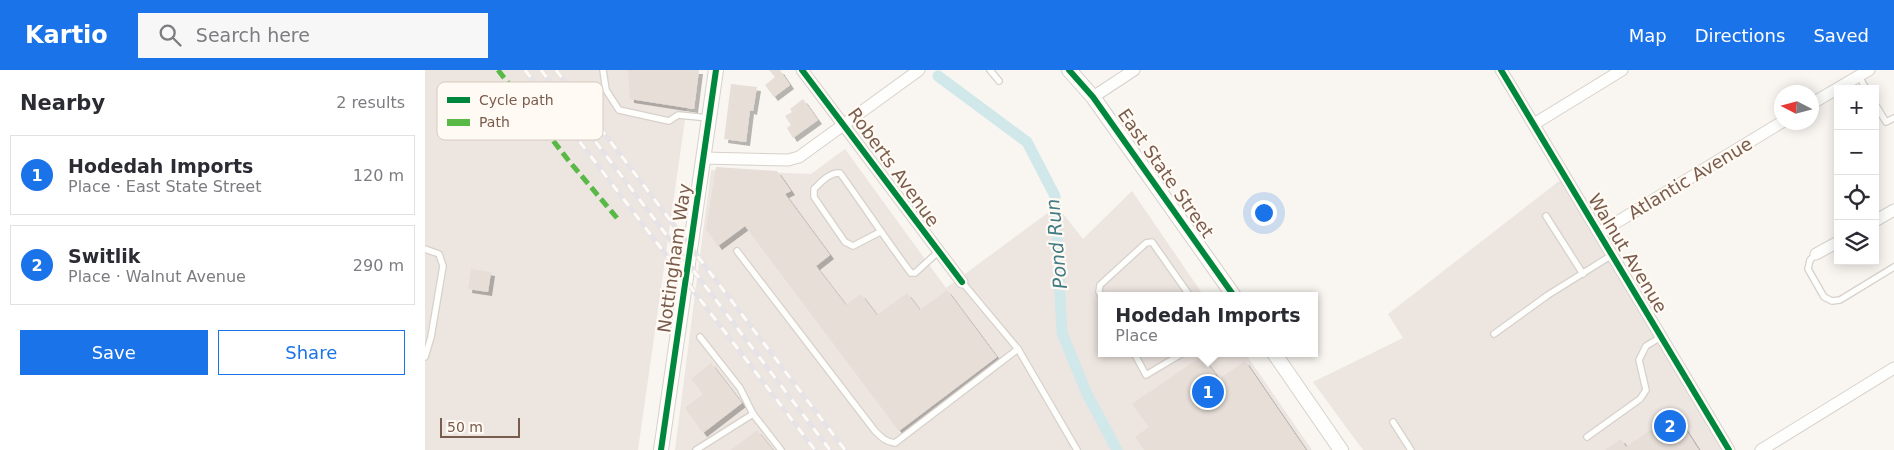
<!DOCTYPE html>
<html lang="en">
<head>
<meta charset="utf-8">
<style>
	body { margin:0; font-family:"DejaVu Sans",sans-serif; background:#f7f7f7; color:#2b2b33 }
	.controls { position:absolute; right:15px; top:15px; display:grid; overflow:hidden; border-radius:0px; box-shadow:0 2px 12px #0003 }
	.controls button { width:45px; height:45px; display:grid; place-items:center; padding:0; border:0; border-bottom:1px solid #e1e1e2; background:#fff; color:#2b2b33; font:25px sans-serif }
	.compass { position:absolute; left:1349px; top:15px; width:45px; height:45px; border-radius:50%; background:#fff; box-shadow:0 2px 12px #0003; rotate:276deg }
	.scale { position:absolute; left:15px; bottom:12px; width:80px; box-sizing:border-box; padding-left:5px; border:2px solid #7a5c4d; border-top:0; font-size:14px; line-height:18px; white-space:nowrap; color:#7a5c4d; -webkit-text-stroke:4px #fffaf3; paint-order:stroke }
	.you { position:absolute; left:838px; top:142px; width:18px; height:18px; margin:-12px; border:4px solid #fff; border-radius:50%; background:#1a73e8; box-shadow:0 0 0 8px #1a73e833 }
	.badge { display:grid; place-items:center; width:32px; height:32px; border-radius:50%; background:#1a73e8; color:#fff; font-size:16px; font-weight:700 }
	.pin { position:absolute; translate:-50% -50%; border:2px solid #fff; box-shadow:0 1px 5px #0006 }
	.popup { position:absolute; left:673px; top:222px; width:220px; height:65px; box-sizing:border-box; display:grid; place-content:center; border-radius:0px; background:#fff; filter:drop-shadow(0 1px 4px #0005); font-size:16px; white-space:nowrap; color:#7c7c81 }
	.popup b { font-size:19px; color:#2b2b33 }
	.popup::after { content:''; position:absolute; left:50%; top:100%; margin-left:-10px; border:10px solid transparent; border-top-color:#fff }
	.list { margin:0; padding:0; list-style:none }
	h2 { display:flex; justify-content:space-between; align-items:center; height:65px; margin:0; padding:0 20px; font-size:21px }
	h2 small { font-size:16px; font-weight:400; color:#7c7c81 }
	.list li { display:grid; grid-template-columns:32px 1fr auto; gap:15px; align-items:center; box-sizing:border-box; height:80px; margin:0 10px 10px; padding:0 10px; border:1px solid #e1e1e2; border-radius:0px }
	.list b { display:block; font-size:19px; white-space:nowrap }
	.list p { margin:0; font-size:16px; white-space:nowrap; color:#7c7c81 }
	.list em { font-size:16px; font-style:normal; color:#7c7c81 }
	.actions { display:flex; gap:10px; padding:15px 20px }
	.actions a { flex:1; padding:11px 0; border:1px solid #1a73e8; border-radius:0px; text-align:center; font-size:18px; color:#1a73e8 }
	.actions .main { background:#1a73e8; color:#fff }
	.icon { flex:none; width:28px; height:28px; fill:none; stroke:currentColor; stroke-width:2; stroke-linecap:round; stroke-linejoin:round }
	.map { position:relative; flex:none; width:1469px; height:380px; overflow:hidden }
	header { display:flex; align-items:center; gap:30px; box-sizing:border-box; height:70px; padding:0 25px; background:#1a73e8; color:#fff }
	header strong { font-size:24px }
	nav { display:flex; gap:28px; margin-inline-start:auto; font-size:18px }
	.search { width:350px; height:45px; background:#f7f7f7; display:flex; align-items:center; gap:12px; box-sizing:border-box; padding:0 18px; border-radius:0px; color:#7c7c81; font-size:19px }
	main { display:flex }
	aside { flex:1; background:#fff }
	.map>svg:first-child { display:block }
	.industrial { fill:#ede5e0 }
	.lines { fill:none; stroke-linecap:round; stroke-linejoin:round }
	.canal { stroke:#d0e8ea; stroke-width:11 }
	.building { fill:#e6ded7; filter:url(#shadow) }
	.service-casing { stroke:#d7d1cb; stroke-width:8 }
	.minor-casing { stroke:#d7d1cb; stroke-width:13 }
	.tertiary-casing { stroke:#d7d1cb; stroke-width:16 }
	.service { stroke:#fefefd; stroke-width:5.5 }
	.minor { stroke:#fefefd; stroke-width:11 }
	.tertiary { stroke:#fefefd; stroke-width:14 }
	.rail-casing { stroke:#e6e3e7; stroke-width:5 }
	.rail { stroke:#fffaf3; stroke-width:3; stroke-dasharray:9; stroke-linecap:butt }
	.quiet { stroke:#58b947; stroke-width:5; stroke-dasharray:10 5; stroke-linecap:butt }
	.cycleway-casing { stroke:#fffaf3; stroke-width:9 }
	.cycleway { stroke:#00873e; stroke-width:6 }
	.labels { text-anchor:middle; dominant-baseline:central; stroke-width:4.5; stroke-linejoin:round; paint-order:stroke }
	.street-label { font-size:18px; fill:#7a5c4d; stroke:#fffaf3 }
	.water-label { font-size:19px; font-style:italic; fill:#437c86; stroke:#fffaf3 }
	.key { fill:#fffaf3; stroke:#d7cbc1; stroke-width:1 }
	.key-label { font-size:14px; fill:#7a5c4d }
</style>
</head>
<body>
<header>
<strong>Kartio</strong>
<div class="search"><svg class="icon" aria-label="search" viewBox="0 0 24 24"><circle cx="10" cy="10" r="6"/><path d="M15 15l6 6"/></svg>Search here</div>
<nav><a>Map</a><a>Directions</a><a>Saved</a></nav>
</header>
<main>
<aside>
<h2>Nearby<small>2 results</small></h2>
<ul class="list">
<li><span class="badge">1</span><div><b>Hodedah Imports</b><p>Place · East State Street</p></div><em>120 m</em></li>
<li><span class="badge">2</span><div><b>Switlik</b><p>Place · Walnut Avenue</p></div><em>290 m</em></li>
</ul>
<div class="actions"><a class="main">Save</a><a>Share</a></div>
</aside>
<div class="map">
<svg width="1469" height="380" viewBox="0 0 1469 380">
	<defs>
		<filter id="shadow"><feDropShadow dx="4" dy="4" stdDeviation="0" flood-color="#0004"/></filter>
	</defs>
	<rect width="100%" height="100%" fill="#f9f5f0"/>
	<g class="industrial">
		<path d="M 0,0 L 267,0 L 213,380 L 0,380 Z"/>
		<path d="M 420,79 L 521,218 L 632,136 L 658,169 L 707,121 L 779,226 L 677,226 L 677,283 L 820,283 L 887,380 L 250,380 L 286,100 L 386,104 Z"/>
		<path d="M 1138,108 L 1303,380 L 938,380 L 888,312 L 978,268 L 963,244 Z"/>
	</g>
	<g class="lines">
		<path class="canal" d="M 513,6 L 602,72 L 630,126 L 637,263 L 662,324 L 692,380"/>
	</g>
	<g class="building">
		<path d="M 203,0 L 274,0 L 269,39 L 205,29 Z"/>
		<path d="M 344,0 L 355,0 L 365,15 L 349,27 L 340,15 L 350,7 Z"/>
		<path d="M 306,14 L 332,17 L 328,41 L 325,40 L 321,72 L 299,69 Z"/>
		<path d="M 378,29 L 393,50 L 368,68 L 362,58 L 366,55 L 360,46 L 367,42 L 365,39 Z"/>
		<path d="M 291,97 L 352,101 L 366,121 L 360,124 L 405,185 L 391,196 L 421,235 L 436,224 L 452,245 L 482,223 L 495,240 L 522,220 L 572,287 L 474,361 L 320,156 L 293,176 L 281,159 Z"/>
		<path d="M 46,199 L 66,202 L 63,222 L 43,219 Z"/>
		<path d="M 777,286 L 794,309 L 820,291 L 881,380 L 719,380 L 710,367 L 724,357 L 707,334 Z"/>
		<path d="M 286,293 L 317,333 L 278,363 L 260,338 L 278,324 L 266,309 Z"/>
		<path d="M 1250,343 L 1274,380 L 1180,380 L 1196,369 L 1201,377 Z"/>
		<path d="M 332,360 L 348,380 L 306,380 Z"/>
	</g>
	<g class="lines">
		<defs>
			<g id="service">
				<path d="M 178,0 L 181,20 L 194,40 L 244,51 L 253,45 L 284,48"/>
				<path d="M 565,0 L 574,11"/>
				<path d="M 1434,6 L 1441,19"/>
				<path d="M 1450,34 L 1461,52 L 1469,48"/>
				<path d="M 1121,146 L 1158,204"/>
				<path d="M 455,162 L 428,176 L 420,172 L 389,127 L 389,119 C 396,112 405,102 415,103 C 439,136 461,170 486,203 L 490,203 L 513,182"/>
				<path d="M 0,179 L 14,184 L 18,196 L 6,267 L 0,287"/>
				<path d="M 312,181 L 450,361 C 457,368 461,372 470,373 L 593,279"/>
				<path d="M 1391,184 L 1385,190 L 1383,199 L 1399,227 L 1407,231 L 1415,230 L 1469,197"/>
				<path d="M 537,212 L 593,279 L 652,380"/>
				<path d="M 677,227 L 674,222 L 675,215 L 721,173 L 727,172 L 765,226"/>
				<path d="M 1069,264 L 1123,225 L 1187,185"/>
				<path d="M 709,283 L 721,305 L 758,283"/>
				<path d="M 328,344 L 356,380"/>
				<path d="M 968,352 L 986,380"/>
				<path d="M 1162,367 L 1215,329 L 1221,320 L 1214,290 L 1221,276 L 1236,267"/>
				<path d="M 271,380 L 328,344 L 315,318 L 275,267"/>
			</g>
			<g id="minor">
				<path d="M 377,0 L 537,212"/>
				<path d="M 1076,0 L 1304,380"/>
				<path d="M 668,27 L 709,0"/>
				<path d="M 1386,34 L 1444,0"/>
				<path d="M 1109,54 L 1197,0"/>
				<path d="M 278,88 L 363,90 L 374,87 L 494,0"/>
				<path d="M 1450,151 L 1469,140"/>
				<path d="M 1174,163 L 1357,52"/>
				<path d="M 1391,184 L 1413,172"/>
				<path d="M 1336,380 L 1469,298"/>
			</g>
			<g id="tertiary">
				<path d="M 644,0 L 668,27 L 809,226"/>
				<path d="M 849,283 L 916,380"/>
				<path d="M 236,380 L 291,0"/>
			</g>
		</defs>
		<use href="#service" class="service-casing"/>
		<use href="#minor" class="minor-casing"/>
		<use href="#tertiary" class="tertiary-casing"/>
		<use href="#service" class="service"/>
		<use href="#minor" class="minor"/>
		<use href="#tertiary" class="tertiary"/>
		<defs>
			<g id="rail">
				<path d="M 100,0 L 390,380"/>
				<path d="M 116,0 L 405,380"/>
				<path d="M 131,0 L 420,380"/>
			</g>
		</defs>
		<use href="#rail" class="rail-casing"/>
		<use href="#rail" class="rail"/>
		<path class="quiet" d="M 73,0 L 144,91 L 192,148"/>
		<defs>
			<g id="cycleway">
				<path d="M 377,0 L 537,212"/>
				<path d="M 644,0 L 668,27 L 809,226"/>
				<path d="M 1076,0 L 1304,380"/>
				<path d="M 236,380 L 291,0"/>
			</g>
		</defs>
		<use href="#cycleway" class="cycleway-casing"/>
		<use href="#cycleway" class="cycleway"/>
	</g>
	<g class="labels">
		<g class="street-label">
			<text transform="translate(469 97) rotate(54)">Roberts Avenue</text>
			<text transform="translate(741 103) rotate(55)">East State Street</text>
			<text transform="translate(1265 108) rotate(-31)">Atlantic Avenue</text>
			<text transform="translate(1203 183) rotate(59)">Walnut Avenue</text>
			<text transform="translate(249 188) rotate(-82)">Nottingham Way</text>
		</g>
		<g class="water-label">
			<text transform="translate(631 174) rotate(-95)">Pond Run</text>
		</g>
	</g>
	<rect x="12" y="12" width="166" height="58" rx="8" class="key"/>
	<rect x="22" y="27" width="23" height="6" fill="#00873e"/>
	<rect x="22" y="49" width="23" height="7" fill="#58b947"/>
	<g class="key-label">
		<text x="54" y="35">Cycle path</text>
		<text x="54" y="57">Path</text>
	</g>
</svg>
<div class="controls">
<button>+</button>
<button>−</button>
<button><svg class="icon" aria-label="locate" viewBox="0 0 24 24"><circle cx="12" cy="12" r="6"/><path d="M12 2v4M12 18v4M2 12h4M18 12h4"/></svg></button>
<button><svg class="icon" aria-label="layers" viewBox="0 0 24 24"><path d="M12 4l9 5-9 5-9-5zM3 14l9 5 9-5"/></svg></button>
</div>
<svg class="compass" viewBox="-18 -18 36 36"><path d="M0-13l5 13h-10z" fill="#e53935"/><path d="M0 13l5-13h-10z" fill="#7c7c81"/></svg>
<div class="scale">50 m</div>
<div class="you"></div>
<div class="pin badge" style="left:783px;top:322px">1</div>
<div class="popup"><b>Hodedah Imports</b>Place</div>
<div class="pin badge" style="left:1245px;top:356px">2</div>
</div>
</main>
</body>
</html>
